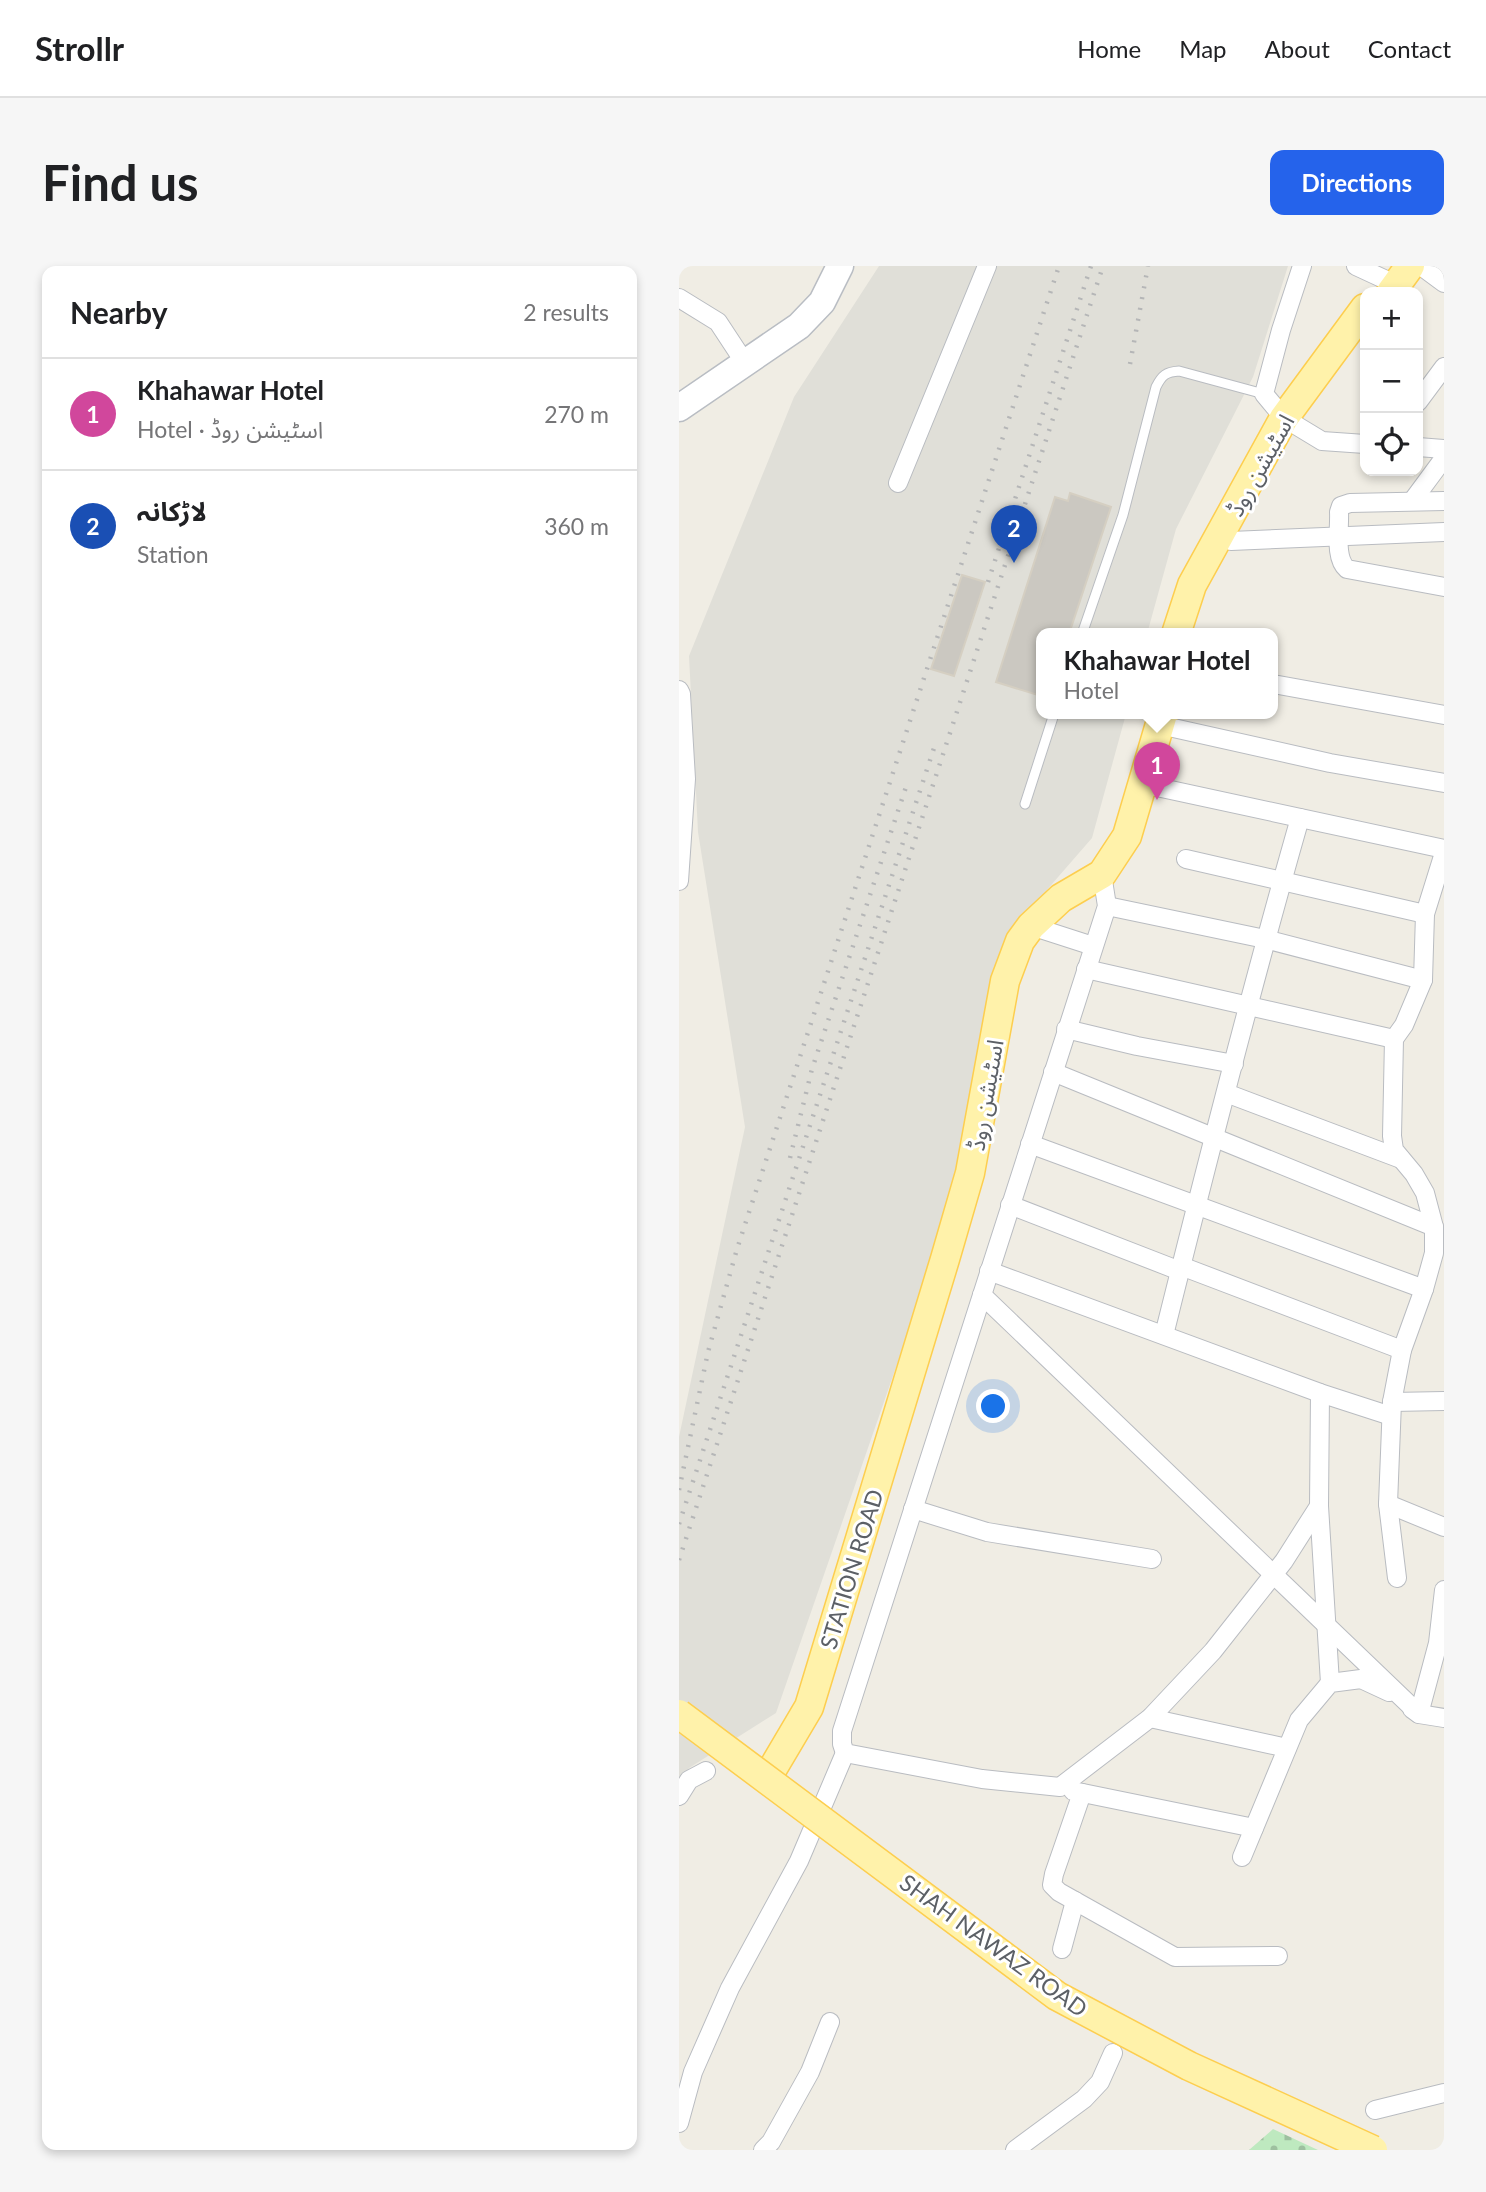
<!DOCTYPE html>
<html lang="en">
<head>
<meta charset="utf-8">
<style>
	body { margin:0; font-family:Lato,"Noto Sans Arabic",sans-serif; background:#f6f6f6; color:#202124 }
	.controls { position:absolute; right:21px; top:21px; display:grid; overflow:hidden; border-radius:14px; box-shadow:0 4px 10px #0003 }
	.controls button { width:63px; height:63px; display:grid; place-items:center; padding:0; border:0; border-bottom:2px solid #e0e0e0; background:#fff; color:#202124; font:35px sans-serif }
	.you { position:absolute; left:315px; top:1141px; width:24px; height:24px; margin:-18px; border:5px solid #fff; border-radius:50%; background:#1a73e8; box-shadow:0 0 0 10px #1a73e833 }
	.badge { display:grid; place-items:center; width:46px; height:46px; border-radius:50%; background:#2563eb; color:#fff; font-size:23px; font-weight:700 }
	.pin { position:absolute; translate:-50% -58px; filter:drop-shadow(0 2px 4px #0008) }
	.pin::after { content:''; position:absolute; top:37px; width:24px; height:21px; background:inherit; clip-path:polygon(0 0,100% 0,50% 100%) }
	.popup { position:absolute; left:357px; top:362px; width:242px; height:91px; box-sizing:border-box; display:grid; place-content:center; border-radius:14px; background:#fff; filter:drop-shadow(0 2px 5px #0005); font-size:23px; white-space:nowrap; color:#757577 }
	.popup b { font-size:26px; color:#202124 }
	.popup::after { content:''; position:absolute; left:50%; top:100%; margin-left:-14px; border:14px solid transparent; border-top-color:#fff }
	.list { margin:0; padding:0; list-style:none }
	h2 { display:flex; justify-content:space-between; align-items:center; height:91px; margin:0; padding:0 28px; font-size:30px }
	h2 small { font-size:23px; font-weight:400; color:#757577 }
	.list li { display:grid; grid-template-columns:46px 1fr auto; gap:21px; align-items:center; box-sizing:border-box; height:112px; padding:0 28px; border-top:2px solid #e0e0e0 }
	.list b { display:block; font-size:26px; white-space:nowrap }
	.list p { margin:0; font-size:23px; white-space:nowrap; color:#757577 }
	.list em { font-size:23px; font-style:normal; color:#757577 }
	.icon { flex:none; width:38px; height:38px; fill:none; stroke:currentColor; stroke-width:2; stroke-linecap:round; stroke-linejoin:round }
	.map { position:relative; flex:none; width:765px; height:1884px; overflow:hidden; border-radius:14px }
	header { display:flex; align-items:center; gap:42px; box-sizing:border-box; height:98px; padding:0 35px; background:#fff; border-bottom:2px solid #e0e0e0 }
	header strong { font-size:33px }
	nav { display:flex; gap:38px; margin-inline-start:auto; font-size:24px }
	.intro { display:flex; align-items:center; justify-content:space-between; box-sizing:border-box; height:168px; padding:0 42px }
	h1 { margin:0; font-size:49px }
	.button { padding:18px 32px; border-radius:14px; background:#2563eb; color:#fff; font-size:24px; font-weight:700 }
	main { display:flex; gap:42px; padding:0 42px }
	aside { flex:1; background:#fff; border-radius:14px; box-shadow:0 4px 10px #0003 }
	.map>svg:first-child { display:block }
	.industrial { fill:#e0dfd8 }
	.cemetery { fill:url(#cemetery-stones) }
	.building { fill:#cbc8c1; stroke:#d5cfc2; stroke-width:2 }
	.lines { fill:none; stroke-linecap:round; stroke-linejoin:round }
	.service-casing { stroke:#b9bcc1; stroke-width:11 }
	.minor-casing { stroke:#b9bcc1; stroke-width:20 }
	.secondary-casing { stroke:#b9bdc3; stroke-width:29 }
	.primary-casing { stroke:#fdce4f; stroke-width:31 }
	.service { stroke:#fff; stroke-width:9 }
	.minor { stroke:#fff; stroke-width:18 }
	.secondary { stroke:#fff; stroke-width:26 }
	.primary { stroke:#fff2aa; stroke-width:28 }
	.rail { stroke:#b5b6b7; stroke-width:4.5; stroke-dasharray:2 9; stroke-linecap:butt }
	.primary-bridge-casing { stroke:#fdce4f; stroke-width:31; stroke-linecap:butt }
	.primary-bridge { stroke:#fff2aa; stroke-width:28 }
	.labels { text-anchor:middle; dominant-baseline:central; stroke-width:6; stroke-linejoin:round; paint-order:stroke }
	.street-label { font-size:23px; fill:#5c6066; stroke:#fff }
</style>
</head>
<body>
<header>
<strong>Strollr</strong>
<nav><a>Home</a><a>Map</a><a>About</a><a>Contact</a></nav>
</header>
<div class="intro"><h1>Find us</h1><a class="button">Directions</a></div>
<main>
<aside>
<h2>Nearby<small>2 results</small></h2>
<ul class="list">
<li><span class="badge" style="background:#d1479c">1</span><div><b>Khahawar Hotel</b><p>Hotel · اسٹیشن روڈ</p></div><em>270 m</em></li>
<li><span class="badge" style="background:#1a4fb4">2</span><div><b>لاڑکانہ</b><p>Station</p></div><em>360 m</em></li>
</ul>
</aside>
<div class="map">
<svg width="765" height="1884" viewBox="0 0 765 1884">
	<defs>
		<pattern id="cemetery-stones" width="16" height="16" patternUnits="userSpaceOnUse" patternTransform="scale(1.75)"><rect width="16" height="16" fill="#bee9bf"/><path d="M2 7V4a2 2 0 0 1 4 0v3zM10 15v-3a2 2 0 0 1 4 0v3z" fill="#9ec09f"/></pattern>
	</defs>
	<rect width="100%" height="100%" fill="#f0ede4"/>
	<path class="industrial" d="M 200,0 L 609,0 L 574,111 L 497,263 L 468,368 L 363,368 L 363,448 L 447,448 L 413,572 L 353,641 L 283,911 L 97,1447 L 10,1502 L 0,1522 L 0,1171 L 66,861 L 19,566 L 10,390 L 115,131 Z"/>
	<path class="cemetery" d="M 594,1863 L 639,1884 L 570,1884 Z"/>
	<g class="building">
		<path d="M 391,227 L 432,241 L 390,368 L 362,368 L 362,430 L 317,416 L 376,231 L 389,235 Z"/>
		<path d="M 283,309 L 306,316 L 275,410 L 252,403 Z"/>
	</g>
	<g class="lines">
		<defs>
			<g id="service">
				<path d="M 403,368 L 444,249 L 477,121 C 483,109 487,106 500,105 L 585,128"/>
				<path d="M 346,538 L 375,448"/>
			</g>
			<g id="minor">
				<path d="M 623,0 L 602,64 L 585,128 L 605,152 L 643,175 L 686,178"/>
				<path d="M 677,0 L 705,13"/>
				<path d="M 742,0 L 765,17"/>
				<path d="M 0,32 L 39,56 L 66,97"/>
				<path d="M 739,136 L 765,101"/>
				<path d="M 739,181 L 765,183"/>
				<path d="M 219,217 L 308,0"/>
				<path d="M 734,234 L 765,192"/>
				<path d="M 765,235 L 671,237 L 662,240 L 660,246 C 661,262 655,292 668,303 L 765,321"/>
				<path d="M 542,269 L 552,275 L 765,266"/>
				<path d="M 594,418 L 765,449"/>
				<path d="M 0,424 L 2,428 L 7,513 L 0,615"/>
				<path d="M 481,459 L 651,497 L 765,517"/>
				<path d="M 464,518 L 765,583"/>
				<path d="M 507,593 L 746,648"/>
				<path d="M 423,608 L 428,640 L 163,1465 L 163,1478 L 166,1487 L 303,1513 L 381,1521 L 471,1452 L 534,1385 L 605,1295 L 640,1240 L 641,1127"/>
				<path d="M 428,640 L 586,673 L 744,714"/>
				<path d="M 352,660 L 414,680"/>
				<path d="M 407,703 L 715,773"/>
				<path d="M 387,763 L 458,780 L 555,798"/>
				<path d="M 374,806 L 755,961"/>
				<path d="M 547,827 L 722,893"/>
				<path d="M 351,878 L 745,1023"/>
				<path d="M 331,939 L 501,1005"/>
				<path d="M 502,1000 L 723,1084"/>
				<path d="M 310,1005 L 641,1127 L 712,1150"/>
				<path d="M 303,1029 L 740,1448 L 759,1377 L 765,1324"/>
				<path d="M 485,1069 C 528,896 572,723 621,552"/>
				<path d="M 713,1136 L 765,1135"/>
				<path d="M 709,1238 L 765,1261"/>
				<path d="M 640,1240 L 651,1417"/>
				<path d="M 234,1243 L 308,1266 L 473,1293"/>
				<path d="M 718,1312 L 709,1238 L 713,1136 L 723,1084 L 745,1023 L 755,987 L 755,961 L 746,927 L 735,908 L 715,884 L 713,870 L 715,773 L 725,759 L 744,714 L 746,648 L 765,587"/>
				<path d="M 733,1443 L 740,1448 L 765,1452"/>
				<path d="M 471,1452 L 608,1482"/>
				<path d="M 394,1525 L 575,1562"/>
				<path d="M 403,1527 L 375,1608 L 373,1619 L 380,1626 L 496,1691 L 599,1690"/>
				<path d="M 0,1530 L 10,1514 L 27,1505"/>
				<path d="M 563,1591 L 620,1454 L 651,1417 L 682,1413 L 710,1426"/>
				<path d="M 383,1683 L 396,1635"/>
				<path d="M 696,1844 L 765,1827"/>
				<path d="M 0,1857 L 14,1806 L 51,1722 L 120,1595 L 166,1487"/>
				<path d="M 84,1884 L 92,1876 L 131,1806 L 151,1756"/>
				<path d="M 336,1884 L 405,1833 L 421,1816 L 434,1787"/>
			</g>
			<path id="secondary" d="M 0,142 L 120,60 L 143,36 L 161,0"/>
			<g id="primary">
				<path d="M 712,26 L 731,0"/>
				<path d="M 497,368 L 513,319 L 605,152 L 686,42"/>
				<path d="M 88,1512 L 130,1441 L 266,993 L 291,907 L 326,715 L 341,675 L 352,660 L 382,632 L 423,608 L 448,570 L 484,448"/>
			</g>
		</defs>
		<use href="#service" class="service-casing"/>
		<use href="#minor" class="minor-casing"/>
		<use href="#secondary" class="secondary-casing"/>
		<use href="#primary" class="primary-casing"/>
		<use href="#service" class="service"/>
		<use href="#minor" class="minor"/>
		<use href="#secondary" class="secondary"/>
		<use href="#primary" class="primary"/>
		<g class="rail">
			<path d="M 451,98 L 469,0"/>
			<path d="M 309,316 L 412,0"/>
			<path d="M 111,892 L 133,803 L 229,515"/>
			<path d="M 0,1224 L 29,1086 L 58,983 L 380,0"/>
			<path d="M 0,1258 L 256,479"/>
			<path d="M 0,1294 L 424,0"/>
		</g>
		<defs>
			<path id="primary-bridge" d="M 0,1448 L 378,1730 L 510,1800 L 694,1884"/>
		</defs>
		<use href="#primary-bridge" class="primary-bridge-casing"/>
		<use href="#primary-bridge" class="primary-bridge"/>
	</g>
	<g class="labels">
		<g class="street-label">
			<text transform="translate(581 199) rotate(-61)">اسٹیشن روڈ</text>
			<text transform="translate(306 829) rotate(-80)">اسٹیشن روڈ</text>
			<text transform="translate(172 1303) rotate(-73)">STATION ROAD</text>
			<text transform="translate(315 1679) rotate(36)">SHAH NAWAZ ROAD</text>
		</g>
	</g>
</svg>
<div class="controls">
<button>+</button>
<button>−</button>
<button><svg class="icon" aria-label="locate" viewBox="0 0 24 24"><circle cx="12" cy="12" r="6"/><path d="M12 2v4M12 18v4M2 12h4M18 12h4"/></svg></button>
</div>
<div class="you"></div>
<div class="pin badge" style="left:478px;top:534px;background:#d1479c">1</div>
<div class="popup"><b>Khahawar Hotel</b>Hotel</div>
<div class="pin badge" style="left:335px;top:297px;background:#1a4fb4">2</div>
</div>
</main>
</body>
</html>
